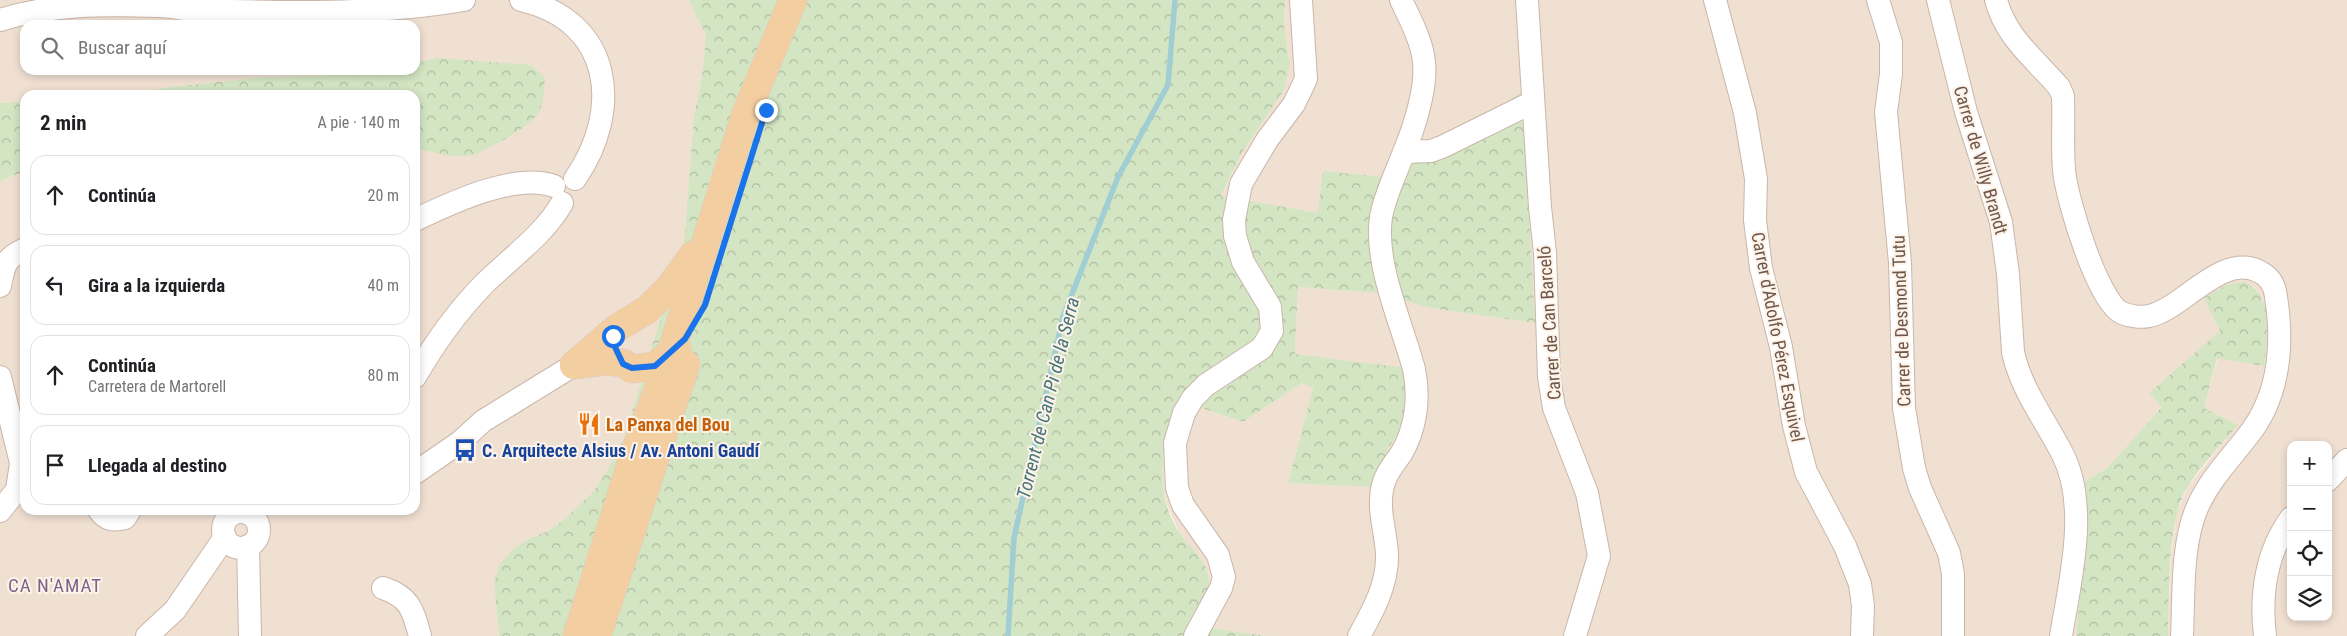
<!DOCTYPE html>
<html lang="es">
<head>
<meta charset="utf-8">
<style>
	body { margin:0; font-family:"Roboto Condensed",sans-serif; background:#f6f6f6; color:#202124 }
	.controls { position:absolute; right:15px; bottom:15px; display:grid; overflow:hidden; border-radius:10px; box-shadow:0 2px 8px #0003 }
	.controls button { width:45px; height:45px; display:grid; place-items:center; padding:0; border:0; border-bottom:1px solid #e0e0e0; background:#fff; color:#202124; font:25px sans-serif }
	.stop { position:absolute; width:15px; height:15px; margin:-11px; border:4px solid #1a73e8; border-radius:50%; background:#fff }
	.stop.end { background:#1a73e8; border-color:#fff; box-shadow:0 1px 5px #0008 }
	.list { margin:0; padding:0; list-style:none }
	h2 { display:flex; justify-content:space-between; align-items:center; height:65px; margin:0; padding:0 20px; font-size:21px }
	h2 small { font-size:16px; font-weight:400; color:#757577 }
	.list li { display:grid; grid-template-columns:32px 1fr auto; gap:15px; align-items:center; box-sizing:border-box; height:80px; margin:0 10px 10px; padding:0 10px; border:1px solid #e0e0e0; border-radius:15px }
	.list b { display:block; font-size:19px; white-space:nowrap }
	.list p { margin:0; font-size:16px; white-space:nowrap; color:#757577 }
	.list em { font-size:16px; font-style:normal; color:#757577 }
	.icon { flex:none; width:28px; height:28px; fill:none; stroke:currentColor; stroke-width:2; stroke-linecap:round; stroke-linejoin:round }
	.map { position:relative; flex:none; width:2347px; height:636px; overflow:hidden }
	.search { position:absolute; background:#fff; box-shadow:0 2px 8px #0003; left:20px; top:20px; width:400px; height:55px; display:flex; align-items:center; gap:12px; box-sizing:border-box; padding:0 18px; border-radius:15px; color:#757577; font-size:19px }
	.panel { position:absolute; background:#fff; box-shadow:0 2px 8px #0003; left:20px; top:90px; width:400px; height:425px; border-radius:15px }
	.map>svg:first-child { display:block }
	.residential { fill:#f0e0d2; fill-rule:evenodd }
	.forest { fill:url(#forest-crowns) }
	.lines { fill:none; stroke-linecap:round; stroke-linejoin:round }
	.stream { stroke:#a1ced2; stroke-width:5.5 }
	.minor-casing { stroke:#c9b6aa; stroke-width:24 }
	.major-casing { stroke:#d7d0cd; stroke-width:29 }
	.minor { stroke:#fff; stroke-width:22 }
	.major { stroke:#f3cea1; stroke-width:28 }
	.route { stroke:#1a73e8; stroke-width:6 }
	.labels { text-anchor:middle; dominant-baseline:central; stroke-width:4; stroke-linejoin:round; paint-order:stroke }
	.street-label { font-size:18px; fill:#6f564b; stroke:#fdf3e8 }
	.food-label { font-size:18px; font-weight:bold; fill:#c56008; stroke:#fdf3e8; text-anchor:start }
	.transit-label { font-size:18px; font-weight:bold; fill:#164399; stroke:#fdf3e8; text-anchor:start }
	.water-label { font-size:19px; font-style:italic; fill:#44757a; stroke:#fdf3e8 }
	.neighbourhood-label { font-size:19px; letter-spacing:1px; fill:#7b648c; stroke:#fdf3e8 }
</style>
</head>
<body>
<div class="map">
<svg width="2347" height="636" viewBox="0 0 2347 636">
	<defs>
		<pattern id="forest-crowns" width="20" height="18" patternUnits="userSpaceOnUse" patternTransform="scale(1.25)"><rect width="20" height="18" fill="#d3e5c3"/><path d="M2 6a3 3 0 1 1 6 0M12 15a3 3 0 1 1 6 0" fill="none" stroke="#afbca0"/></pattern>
	</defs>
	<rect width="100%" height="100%" fill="#faefe3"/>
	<g class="residential">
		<path d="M 0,0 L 689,0 L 706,35 L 702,76 L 694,116 L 684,243 L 623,440 L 604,476 L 593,492 L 564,520 L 548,531 L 529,539 L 494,583 L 499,636 L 0,636 L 0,181 L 25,171 L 25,510 L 415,510 L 415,149 L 469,156 L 520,129 L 436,58 L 415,63 L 415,25 L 25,25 L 25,70 L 377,70 L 323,76 L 248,79 L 171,87 L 117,95 L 25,95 L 25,101 L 0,103 Z"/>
		<path d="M 1285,0 L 2347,0 L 2347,636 L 2168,636 L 2171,558 L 2176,516 L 2187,488 L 2237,425 L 2204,408 L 2218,357 L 2263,366 L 2268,326 L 2263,300 L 2254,286 L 2220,331 L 2149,393 L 2162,407 L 2107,468 L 2084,482 L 2086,536 L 2076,636 L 1266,636 L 1190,625 L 1205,599 L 1209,584 L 1208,573 L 1180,534 L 1167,504 L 1162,483 L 1163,460 L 1168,428 L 1179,400 L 1243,422 L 1302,383 L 1313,388 L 1288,483 L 1377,474 L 1388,449 L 1404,423 L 1295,354 L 1298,287 L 1377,293 L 1430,308 L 1535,323 L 1383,177 L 1318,213 L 1221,197 L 1241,154 L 1284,90 L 1290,65 L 1284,26 ZM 2291,445 L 2328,445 L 2328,617 L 2291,617 Z"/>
	</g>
	<g class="forest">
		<path d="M 689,0 L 1285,0 L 1284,26 L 1290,65 L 1284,90 L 1241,154 L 1221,196 L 1318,213 L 1323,171 L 1383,177 L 1522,92 L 1535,323 L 1430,308 L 1377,293 L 1298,287 L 1295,354 L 1406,368 L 1408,402 L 1404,423 L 1388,449 L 1373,487 L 1288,483 L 1313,388 L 1302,383 L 1243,422 L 1179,400 C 1162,443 1152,494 1181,535 C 1192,550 1210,563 1209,584 C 1207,599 1197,612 1190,625 L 1266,636 L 499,636 L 494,583 L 499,565 L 513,549 L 529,539 L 548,531 L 564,520 L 593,492 L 604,476 L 623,440 L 684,243 L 694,116 L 702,76 L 706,35 Z"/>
		<path d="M 436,58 L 531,65 L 545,78 C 544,90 544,104 537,115 C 530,126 482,154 468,156 C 451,158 432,151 415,149 L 415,95 L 117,95 L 171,87 L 266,77 L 323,76 L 377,70 L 415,70 L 415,63 Z"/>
		<path d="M 25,101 L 25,171 L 0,181 L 0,103 Z"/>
		<path d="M 2245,282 C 2276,297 2267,338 2264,366 L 2217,358 L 2204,408 L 2238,425 C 2221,445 2201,465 2187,488 C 2166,523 2170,594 2168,636 L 2076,636 L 2086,536 L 2084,482 L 2107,468 L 2162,407 L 2149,393 L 2220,331 L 2204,298 L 2228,284 Z"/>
	</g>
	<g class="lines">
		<path class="stream" d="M 1008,636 L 1014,538 L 1063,317 L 1118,177 L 1168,85 L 1175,0"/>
		<defs>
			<g id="minor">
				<path d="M 521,0 C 613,21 623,110 575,179"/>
				<path d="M 1401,0 C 1410,19 1422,41 1424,62 C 1427,88 1414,128 1404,152"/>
				<path d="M 1527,0 L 1540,207 L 1545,253 L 1549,377 L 1554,408 L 1587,493 L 1599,556 L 1575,636"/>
				<path d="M 1715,0 L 1745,113 L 1756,179 L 1755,220 L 1761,268 L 1781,347 L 1794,426 L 1806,472 L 1845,546 L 1860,584 L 1863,606 L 1862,636"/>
				<path d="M 1878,0 L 1891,42 L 1891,74 L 1886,112 L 1900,263 L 1904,408 L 1914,468 L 1920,488 L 1949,553 L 1953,574 L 1953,636"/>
				<path d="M 1938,0 L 1966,112 L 2001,222 L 2008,274 L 2013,352 C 2021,390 2046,421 2063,455 C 2089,507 2070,581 2061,636"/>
				<path d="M 1996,0 C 2006,38 2035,59 2059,87 L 2063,96 C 2064,121 2062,146 2064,170 C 2066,197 2098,303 2122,313 C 2129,316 2141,318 2149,316 C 2182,310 2222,251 2260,272 C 2270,277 2275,286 2276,297 C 2283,342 2280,390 2253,429 C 2234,455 2210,478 2197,508 C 2181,546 2184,596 2182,636"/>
				<path d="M 0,20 C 50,4 106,4 158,6 C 172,6 185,10 199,10 C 287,13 376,15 464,0"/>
				<path d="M 415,220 C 451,203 515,172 554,186"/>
				<path d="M 0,286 C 4,265 5,258 25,249"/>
				<path d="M 0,377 L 21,463 L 17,490 L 0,511"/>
				<path d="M 415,377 C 434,344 456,313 483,285 C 509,259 544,235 562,203"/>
				<path d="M 415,473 L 460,442 L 483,421 L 574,365"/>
				<path d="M 2328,480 L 2347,460"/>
				<path d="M 99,510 C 106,520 113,521 125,518 L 130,510"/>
				<circle cx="241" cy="530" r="18"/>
				<path d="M 248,546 L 250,636"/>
				<path d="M 383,588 C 410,597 413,610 420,636"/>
				<path d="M 147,636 L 175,610 L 225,537"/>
				<path d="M 1195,636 L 1221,588 L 1224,577 L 1218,555 L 1183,505 L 1177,488 L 1175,443 L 1184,413 L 1193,398 L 1206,385 L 1262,348 L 1272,331 L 1270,307 L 1243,262 L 1235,236 L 1234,220 L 1241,184 L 1267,140 L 1294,104 L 1306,79 L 1301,0"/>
				<path d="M 1359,636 C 1373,611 1388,584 1387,554 C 1386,533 1378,512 1382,490 C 1384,476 1393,465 1401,454 C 1416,429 1420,398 1414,369 C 1402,324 1374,264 1381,217 C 1385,195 1396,173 1404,152 L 1431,151 L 1442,147 L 1533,102"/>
				<path d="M 2265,636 C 2260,595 2266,552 2291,518"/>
			</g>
			<g id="major">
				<path d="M 574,365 L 617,328 L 648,309 L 669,288 L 693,255"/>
				<path d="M 574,365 L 607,361 L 623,363 L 632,369 L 655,366 L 677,348"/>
				<path d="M 577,636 L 633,457 L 671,353 L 746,113 L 793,0"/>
				<path d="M 597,636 L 686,364"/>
			</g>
		</defs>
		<use href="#minor" class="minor-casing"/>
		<use href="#major" class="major-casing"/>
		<use href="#minor" class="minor"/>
		<use href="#major" class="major"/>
	</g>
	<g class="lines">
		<path class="route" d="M 613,336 L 614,345 L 623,364 L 632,368 L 655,366 L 685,339 L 705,305 L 766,110"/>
	</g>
	<defs>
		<symbol id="restaurant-bare" viewBox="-9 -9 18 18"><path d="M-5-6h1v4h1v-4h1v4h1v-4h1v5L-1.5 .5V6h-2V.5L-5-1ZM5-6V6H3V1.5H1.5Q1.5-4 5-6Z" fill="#e8710a" stroke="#fdf3e8" stroke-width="2.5" paint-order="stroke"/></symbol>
		<symbol id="bus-bare" viewBox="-9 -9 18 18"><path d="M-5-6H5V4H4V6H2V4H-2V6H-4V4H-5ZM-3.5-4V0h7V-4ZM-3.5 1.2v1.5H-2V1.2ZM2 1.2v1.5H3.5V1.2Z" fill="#1a4fb4" stroke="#fdf3e8" stroke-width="2.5" paint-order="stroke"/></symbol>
	</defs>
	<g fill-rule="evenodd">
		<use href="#restaurant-bare" x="573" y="408" width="32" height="32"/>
		<use href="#bus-bare" x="449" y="434" width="32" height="32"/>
	</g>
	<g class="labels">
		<g class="street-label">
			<text transform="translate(1981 160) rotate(74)">Carrer de Willy Brandt</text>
			<text transform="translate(1901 321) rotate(-92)">Carrer de Desmond Tutu</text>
			<text transform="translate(1549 323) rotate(-94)">Carrer de Can Barceló</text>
			<text transform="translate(1778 337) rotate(79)">Carrer d'Adolfo Pérez Esquivel</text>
		</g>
		<g class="food-label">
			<text x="606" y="424">La Panxa del Bou</text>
		</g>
		<g class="transit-label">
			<text x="482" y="450">C. Arquitecte Alsius / Av. Antoni Gaudí</text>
		</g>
		<g class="water-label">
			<text transform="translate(1048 398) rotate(-76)">Torrent de Can Pi de la Serra</text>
		</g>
		<g class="neighbourhood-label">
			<text x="55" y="585">CA N'AMAT</text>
		</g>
	</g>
</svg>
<div class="controls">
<button>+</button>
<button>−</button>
<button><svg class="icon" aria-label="locate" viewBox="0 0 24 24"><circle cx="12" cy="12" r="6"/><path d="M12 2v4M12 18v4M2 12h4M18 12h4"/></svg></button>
<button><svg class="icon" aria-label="layers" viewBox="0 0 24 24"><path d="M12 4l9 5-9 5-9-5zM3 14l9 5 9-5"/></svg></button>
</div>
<div class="stop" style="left:613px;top:336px"></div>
<div class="stop end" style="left:766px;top:110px"></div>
<div class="search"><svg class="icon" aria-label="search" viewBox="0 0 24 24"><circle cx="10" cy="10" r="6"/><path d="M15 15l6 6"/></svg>Buscar aquí</div>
<section class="panel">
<h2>2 min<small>A pie · 140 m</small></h2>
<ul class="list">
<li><svg class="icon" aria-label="ahead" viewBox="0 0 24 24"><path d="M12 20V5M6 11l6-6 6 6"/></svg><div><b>Continúa</b></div><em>20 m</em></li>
<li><svg class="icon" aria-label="left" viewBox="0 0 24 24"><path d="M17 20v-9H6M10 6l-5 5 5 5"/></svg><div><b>Gira a la izquierda</b></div><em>40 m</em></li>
<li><svg class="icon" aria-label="ahead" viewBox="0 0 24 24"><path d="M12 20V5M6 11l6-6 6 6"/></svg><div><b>Continúa</b><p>Carretera de Martorell</p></div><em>80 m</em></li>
<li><svg class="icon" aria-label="arrive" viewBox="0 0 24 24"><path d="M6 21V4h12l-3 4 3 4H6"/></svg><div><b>Llegada al destino</b></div></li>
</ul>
</section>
</div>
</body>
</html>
